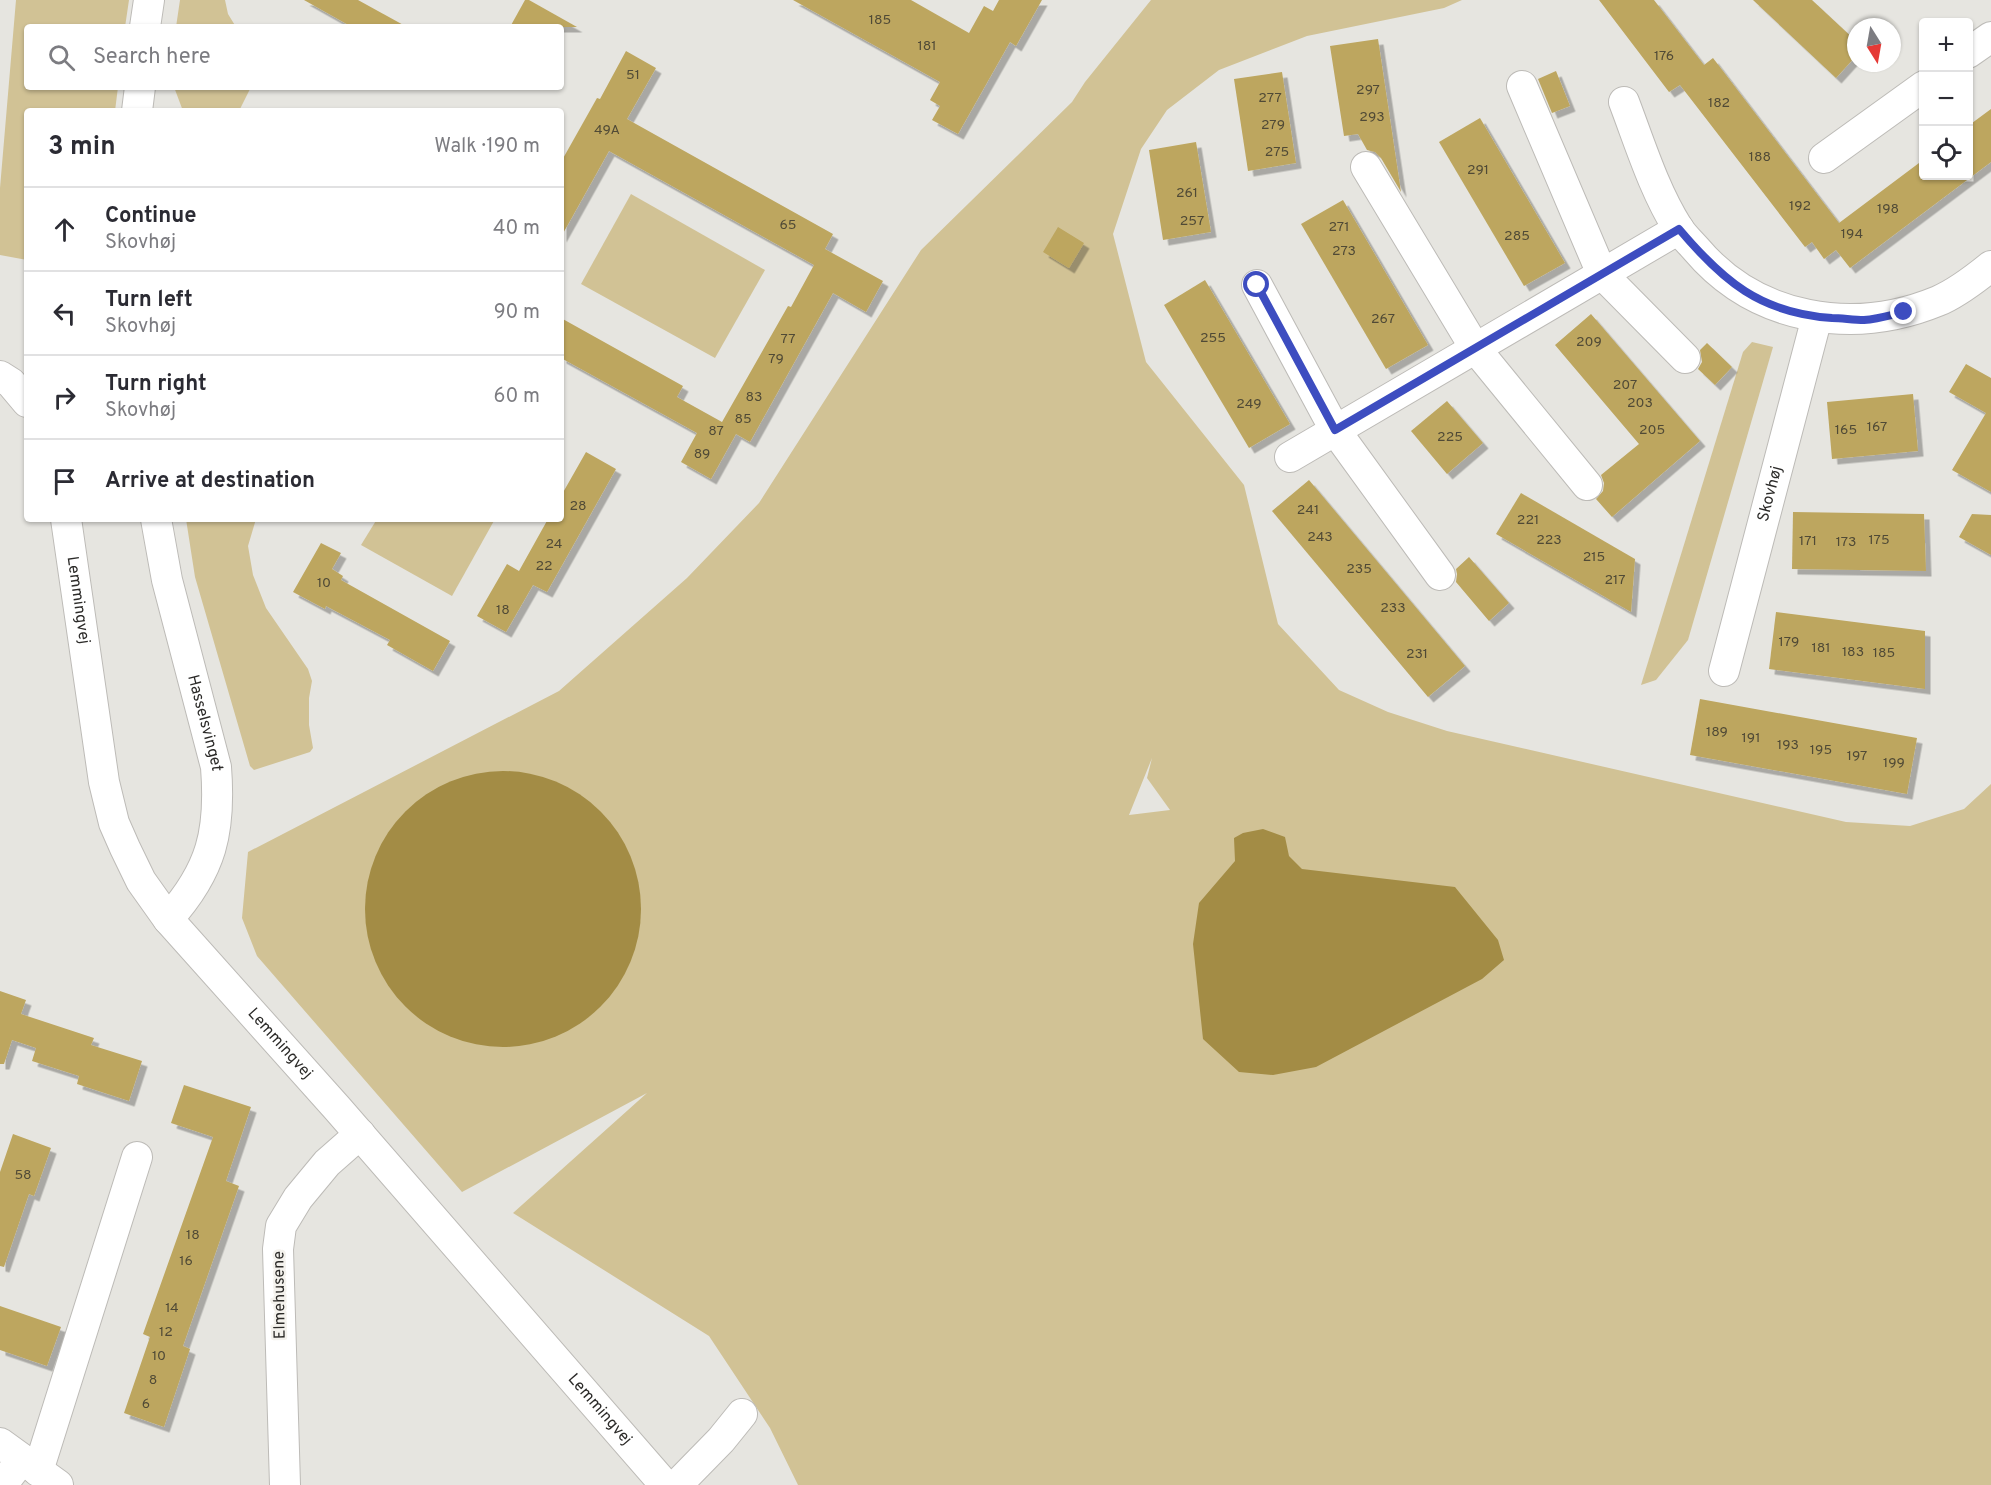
<!DOCTYPE html>
<html lang="en">
<head>
<meta charset="utf-8">
<style>
	body { margin:0; font-family:Overpass,sans-serif; background:#f2f2f3; color:#2b2b33 }
	.controls { position:absolute; right:18px; top:18px; display:grid; overflow:hidden; border-radius:6px; box-shadow:0 2px 4px #0004 }
	.controls button { width:54px; height:54px; display:grid; place-items:center; padding:0; border:0; border-bottom:2px solid #e1e1e2; background:#fff; color:#2b2b33; font:30px sans-serif }
	.compass { position:absolute; left:1847px; top:18px; width:54px; height:54px; border-radius:50%; background:#fff; box-shadow:0 2px 4px #0004; rotate:169deg }
	.stop { position:absolute; width:18px; height:18px; margin:-14px; border:4px solid #3d4dc0; border-radius:50%; background:#fff }
	.stop.end { background:#3d4dc0; border-color:#fff; box-shadow:0 2px 6px #0008 }
	.list { margin:0; padding:0; list-style:none }
	h2 { display:flex; justify-content:space-between; align-items:center; height:78px; margin:0; padding:0 24px; font-size:26px }
	h2 small { font-size:20px; font-weight:400; color:#7c7c81 }
	.list li { display:grid; grid-template-columns:39px 1fr auto; gap:18px; align-items:center; box-sizing:border-box; height:84px; padding:0 24px; border-top:2px solid #e1e1e2 }
	.list b { display:block; font-size:22px; white-space:nowrap }
	.list p { margin:0; font-size:20px; white-space:nowrap; color:#7c7c81 }
	.list em { font-size:20px; font-style:normal; color:#7c7c81 }
	.icon { flex:none; width:33px; height:33px; fill:none; stroke:currentColor; stroke-width:2; stroke-linecap:round; stroke-linejoin:round }
	.map { position:relative; flex:none; width:1991px; height:1485px; overflow:hidden }
	.search { position:absolute; background:#fff; box-shadow:0 2px 4px #0004; left:24px; top:24px; width:540px; height:66px; display:flex; align-items:center; gap:15px; box-sizing:border-box; padding:0 21px; border-radius:6px; color:#7c7c81; font-size:22px }
	.panel { position:absolute; background:#fff; box-shadow:0 2px 4px #0004; left:24px; top:108px; width:540px; height:414px; border-radius:6px }
	.map>svg:first-child { display:block }
	.green { fill:#d1c295; fill-rule:evenodd }
	.water { fill:#a38c45 }
	.building { fill:#bda65f; filter:url(#shadow) }
	.lines { fill:none; stroke-linecap:round; stroke-linejoin:round }
	.minor-casing { stroke:#bdbbb7; stroke-width:32 }
	.minor { stroke:#fff; stroke-width:30 }
	.route { stroke:#3d4dc0; stroke-width:8 }
	.labels { text-anchor:middle; dominant-baseline:central; stroke-width:5; stroke-linejoin:round; paint-order:stroke }
	.number-label { font-size:14px; fill:#504a36 }
	.street-label { font-size:16px; fill:#2c2b29; stroke:#f4f2ed }
</style>
</head>
<body>
<div class="map">
<svg width="1991" height="1485" viewBox="0 0 1991 1485">
	<defs>
		<filter id="shadow"><feDropShadow dx="5.5" dy="5.5" stdDeviation="0" flood-color="#0004"/></filter>
	</defs>
	<rect width="100%" height="100%" fill="#e6e5e0"/>
	<g class="green">
		<path d="M 16,0 L 129,0 L 125,27 L 27,27 L 27,87 L 118,87 L 115,111 L 27,111 L 27,260 L 0,255 L 0,188 Z"/>
		<path d="M 180,0 L 225,0 L 228,14 L 236,27 L 176,27 Z"/>
		<path d="M 1151,0 L 1462,0 L 1444,8 L 1307,36 L 1219,70 L 1167,110 L 1141,149 L 1113,234 L 1146,362 L 1244,485 L 1278,624 L 1339,690 L 1388,712 L 1447,731 L 1846,822 L 1910,826 L 1964,809 L 1991,784 L 1991,1485 L 798,1485 L 770,1428 L 709,1336 L 513,1213 L 647,1093 L 462,1192 L 257,956 L 242,918 L 248,852 L 559,691 L 687,578 L 759,503 L 921,250 L 1072,102 L 1085,82 ZM 1152,758 L 1147,778 L 1170,810 L 1129,815 Z"/>
		<path d="M 174,87 L 251,87 L 239,111 L 183,111 Z"/>
		<path d="M 631,194 L 765,270 L 715,358 L 581,284 Z"/>
		<path d="M 1752,342 L 1773,347 L 1688,640 L 1656,680 L 1641,685 L 1743,352 Z"/>
		<path d="M 186,519 L 256,519 L 248,546 L 253,575 L 266,608 L 308,669 L 312,681 L 309,698 L 309,725 L 313,748 L 310,752 L 254,770 L 250,766 L 195,577 Z"/>
		<path d="M 377,519 L 495,519 L 452,596 L 361,545 Z"/>
	</g>
	<g class="water">
		<circle cx="503" cy="909" r="138"/>
		<path d="M 1263,829 L 1285,837 L 1289,856 L 1302,869 L 1455,887 L 1498,940 L 1504,960 L 1482,979 L 1316,1067 L 1273,1075 L 1239,1072 L 1203,1039 L 1193,944 L 1199,903 L 1235,861 L 1234,838 L 1243,833 Z"/>
	</g>
	<g class="building">
		<path d="M 304,0 L 358,0 L 407,27 L 352,27 Z"/>
		<path d="M 525,0 L 529,0 L 577,27 L 510,27 Z"/>
		<path d="M 793,0 L 911,0 L 969,33 L 984,6 L 993,11 L 999,0 L 1042,0 L 1016,46 L 1010,42 L 958,134 L 932,120 L 940,106 L 930,100 L 940,82 Z"/>
		<path d="M 1599,0 L 1654,0 L 1704,65 L 1713,58 L 1839,223 L 1923,160 L 1923,176 L 1968,176 L 1968,126 L 1991,109 L 1991,162 L 1850,268 L 1836,250 L 1824,259 L 1812,242 L 1805,247 L 1680,85 L 1669,92 Z"/>
		<path d="M 1753,0 L 1812,0 L 1856,41 L 1856,56 L 1836,78 Z"/>
		<path d="M 1378,39 L 1401,192 L 1381,158 L 1375,152 L 1367,150 L 1358,134 L 1344,136 L 1330,46 Z"/>
		<path d="M 626,51 L 656,68 L 627,119 L 833,234 L 825,249 L 883,281 L 866,312 L 833,293 L 750,442 L 736,434 L 711,479 L 681,462 L 697,433 L 561,358 L 561,318 L 683,386 L 677,397 L 722,422 L 788,306 L 791,307 L 814,265 L 609,151 L 561,237 L 561,162 L 597,98 L 600,99 Z"/>
		<path d="M 1556,71 L 1570,106 L 1552,113 L 1538,79 Z"/>
		<path d="M 1282,72 L 1296,163 L 1248,171 L 1234,79 Z"/>
		<path d="M 1480,118 L 1565,263 L 1524,286 L 1439,142 Z"/>
		<path d="M 1196,142 L 1211,232 L 1163,240 L 1149,150 Z"/>
		<path d="M 1343,200 L 1428,345 L 1386,369 L 1301,224 Z"/>
		<path d="M 1058,227 L 1084,243 L 1069,268 L 1043,252 Z"/>
		<path d="M 1205,280 L 1290,424 L 1249,448 L 1164,305 Z"/>
		<path d="M 1591,314 L 1700,441 L 1612,517 L 1596,499 L 1603,491 L 1604,483 L 1601,475 L 1639,444 L 1555,345 Z"/>
		<path d="M 1707,343 L 1732,367 L 1715,385 L 1698,369 L 1702,362 L 1700,350 Z"/>
		<path d="M 1966,364 L 1991,378 L 1991,492 L 1952,470 L 1986,413 L 1949,392 Z"/>
		<path d="M 1913,394 L 1918,451 L 1832,459 L 1827,402 Z"/>
		<path d="M 1447,401 L 1483,443 L 1447,474 L 1411,431 Z"/>
		<path d="M 586,452 L 616,469 L 547,592 L 533,585 L 506,632 L 477,616 L 507,564 L 519,571 L 548,519 L 561,519 L 561,496 Z"/>
		<path d="M 1309,480 L 1465,666 L 1428,697 L 1272,511 Z"/>
		<path d="M 1521,493 L 1635,559 L 1631,612 L 1496,534 Z"/>
		<path d="M 1793,512 L 1924,514 L 1926,571 L 1792,569 Z"/>
		<path d="M 1972,514 L 1991,515 L 1991,555 L 1959,537 Z"/>
		<path d="M 321,543 L 341,553 L 332,569 L 343,576 L 341,580 L 450,641 L 433,671 L 387,645 L 390,640 L 326,606 L 325,609 L 293,592 Z"/>
		<path d="M 1469,557 L 1509,603 L 1489,621 L 1456,582 L 1457,574 L 1456,569 Z"/>
		<path d="M 1776,612 L 1925,631 L 1925,689 L 1769,669 Z"/>
		<path d="M 1700,699 L 1917,738 L 1907,794 L 1690,755 Z"/>
		<path d="M 0,991 L 26,1000 L 21,1014 L 94,1038 L 91,1045 L 142,1061 L 129,1101 L 77,1084 L 79,1076 L 32,1061 L 36,1048 L 12,1040 L 4,1064 L 0,1064 Z"/>
		<path d="M 184,1085 L 251,1107 L 226,1181 L 239,1186 L 183,1346 L 190,1349 L 164,1427 L 124,1413 L 150,1337 L 143,1334 L 213,1137 L 171,1123 Z"/>
		<path d="M 13,1134 L 51,1148 L 34,1196 L 29,1194 L 4,1267 L 0,1266 L 0,1172 Z"/>
		<path d="M 0,1306 L 61,1327 L 47,1366 L 0,1350 Z"/>
	</g>
	<g class="lines">
		<defs>
			<g id="minor">
				<path d="M 145,27 L 149,0"/>
				<path d="M 1968,53 L 1991,37"/>
				<path d="M 1522,86 L 1602,274 L 1685,358"/>
				<path d="M 1624,102 C 1640,144 1654,190 1678,228 C 1683,236 1690,242 1696,249 C 1756,320 1853,336 1938,301 C 1957,293 1975,279 1991,266"/>
				<path d="M 137,111 L 140,87"/>
				<path d="M 1824,158 L 1924,86"/>
				<path d="M 1366,167 L 1475,348 L 1587,485"/>
				<path d="M 1257,285 L 1335,430 L 1440,575"/>
				<path d="M 0,376 L 11,383 L 27,402"/>
				<path d="M 1290,457 L 1679,229"/>
				<path id="s1" d="M 66,519 L 104,782 L 114,823 L 125,848 L 141,881 L 168,919 L 337,1108 L 665,1485"/>
				<path id="s2" d="M 156,519 L 167,580 L 216,767 C 221,831 212,870 168,919"/>
				<path id="s3" d="M 1724,671 L 1817,317"/>
				<path d="M 0,1443 L 58,1485"/>
				<path d="M 38,1471 L 137,1157"/>
				<path d="M 2,1485 L 22,1459"/>
				<path d="M 285,1485 L 278,1249 L 281,1226 L 298,1198 L 327,1163 L 360,1134"/>
				<path d="M 677,1485 L 721,1440 L 742,1414"/>
			</g>
		</defs>
		<use href="#minor" class="minor-casing"/>
		<use href="#minor" class="minor"/>
	</g>
	<g class="lines">
		<path class="route" d="M 1257,285 L 1335,430 L 1679,229 C 1723,281 1760,313 1832,318 C 1842,318 1853,320 1864,320 C 1877,319 1891,315 1904,312"/>
	</g>
	<g class="labels">
		<g class="number-label">
			<text x="880" y="20">185</text>
			<text x="927" y="46">181</text>
			<text x="1664" y="56">176</text>
			<text x="633" y="75">51</text>
			<text x="1368" y="90">297</text>
			<text x="1270" y="98">277</text>
			<text x="1719" y="103">182</text>
			<text x="1372" y="117">293</text>
			<text x="1273" y="125">279</text>
			<text x="607" y="130">49A</text>
			<text x="1277" y="152">275</text>
			<text x="1760" y="157">188</text>
			<text x="1478" y="170">291</text>
			<text x="1187" y="193">261</text>
			<text x="1800" y="206">192</text>
			<text x="1888" y="209">198</text>
			<text x="1192" y="221">257</text>
			<text x="788" y="225">65</text>
			<text x="1339" y="227">271</text>
			<text x="1852" y="234">194</text>
			<text x="1517" y="236">285</text>
			<text x="1344" y="251">273</text>
			<text x="1383" y="319">267</text>
			<text x="1213" y="338">255</text>
			<text x="788" y="339">77</text>
			<text x="1589" y="342">209</text>
			<text x="776" y="359">79</text>
			<text x="1625" y="385">207</text>
			<text x="754" y="397">83</text>
			<text x="1640" y="403">203</text>
			<text x="1249" y="404">249</text>
			<text x="743" y="419">85</text>
			<text x="1877" y="427">167</text>
			<text x="1652" y="430">205</text>
			<text x="1846" y="430">165</text>
			<text x="716" y="431">87</text>
			<text x="1450" y="437">225</text>
			<text x="702" y="454">89</text>
			<text x="578" y="506">28</text>
			<text x="1308" y="510">241</text>
			<text x="1528" y="520">221</text>
			<text x="1320" y="537">243</text>
			<text x="1549" y="540">223</text>
			<text x="1879" y="540">175</text>
			<text x="1808" y="541">171</text>
			<text x="1846" y="542">173</text>
			<text x="554" y="544">24</text>
			<text x="1594" y="557">215</text>
			<text x="544" y="566">22</text>
			<text x="1359" y="569">235</text>
			<text x="1615" y="580">217</text>
			<text x="324" y="583">10</text>
			<text x="1393" y="608">233</text>
			<text x="503" y="610">18</text>
			<text x="1789" y="642">179</text>
			<text x="1821" y="648">181</text>
			<text x="1853" y="652">183</text>
			<text x="1884" y="653">185</text>
			<text x="1417" y="654">231</text>
			<text x="1717" y="732">189</text>
			<text x="1751" y="738">191</text>
			<text x="1788" y="745">193</text>
			<text x="1821" y="750">195</text>
			<text x="1857" y="756">197</text>
			<text x="1894" y="763">199</text>
			<text x="23" y="1175">58</text>
			<text x="193" y="1235">18</text>
			<text x="186" y="1261">16</text>
			<text x="172" y="1308">14</text>
			<text x="166" y="1332">12</text>
			<text x="159" y="1356">10</text>
			<text x="153" y="1380">8</text>
			<text x="146" y="1404">6</text>
		</g>
		<g class="street-label">
			<text stroke="none"><textPath href="#s3" startOffset="183">Skovhøj</textPath></text>
			<text stroke="none"><textPath href="#s1" startOffset="82">Lemmingvej</textPath></text>
			<text stroke="none"><textPath href="#s2" startOffset="210">Hasselsvinget</textPath></text>
			<text stroke="none"><textPath href="#s1" startOffset="586">Lemmingvej</textPath></text>
			<text transform="translate(280 1295) rotate(-91)">Elmehusene</text>
			<text stroke="none"><textPath href="#s1" startOffset="1072">Lemmingvej</textPath></text>
		</g>
	</g>
</svg>
<div class="controls">
<button>+</button>
<button>−</button>
<button><svg class="icon" aria-label="locate" viewBox="0 0 24 24"><circle cx="12" cy="12" r="6"/><path d="M12 2v4M12 18v4M2 12h4M18 12h4"/></svg></button>
</div>
<svg class="compass" viewBox="-18 -18 36 36"><path d="M0-13l5 13h-10z" fill="#e53935"/><path d="M0 13l5-13h-10z" fill="#7c7c81"/></svg>
<div class="stop" style="left:1257px;top:285px"></div>
<div class="stop end" style="left:1904px;top:312px"></div>
<div class="search"><svg class="icon" aria-label="search" viewBox="0 0 24 24"><circle cx="10" cy="10" r="6"/><path d="M15 15l6 6"/></svg>Search here</div>
<section class="panel">
<h2>3 min<small>Walk · 190 m</small></h2>
<ul class="list">
<li><svg class="icon" aria-label="ahead" viewBox="0 0 24 24"><path d="M12 20V5M6 11l6-6 6 6"/></svg><div><b>Continue</b><p>Skovhøj</p></div><em>40 m</em></li>
<li><svg class="icon" aria-label="left" viewBox="0 0 24 24"><path d="M17 20v-9H6M10 6l-5 5 5 5"/></svg><div><b>Turn left</b><p>Skovhøj</p></div><em>90 m</em></li>
<li><svg class="icon" aria-label="right" viewBox="0 0 24 24"><path d="M7 20v-9h11M14 6l5 5-5 5"/></svg><div><b>Turn right</b><p>Skovhøj</p></div><em>60 m</em></li>
<li><svg class="icon" aria-label="arrive" viewBox="0 0 24 24"><path d="M6 21V4h12l-3 4 3 4H6"/></svg><div><b>Arrive at destination</b></div></li>
</ul>
</section>
</div>
</body>
</html>
